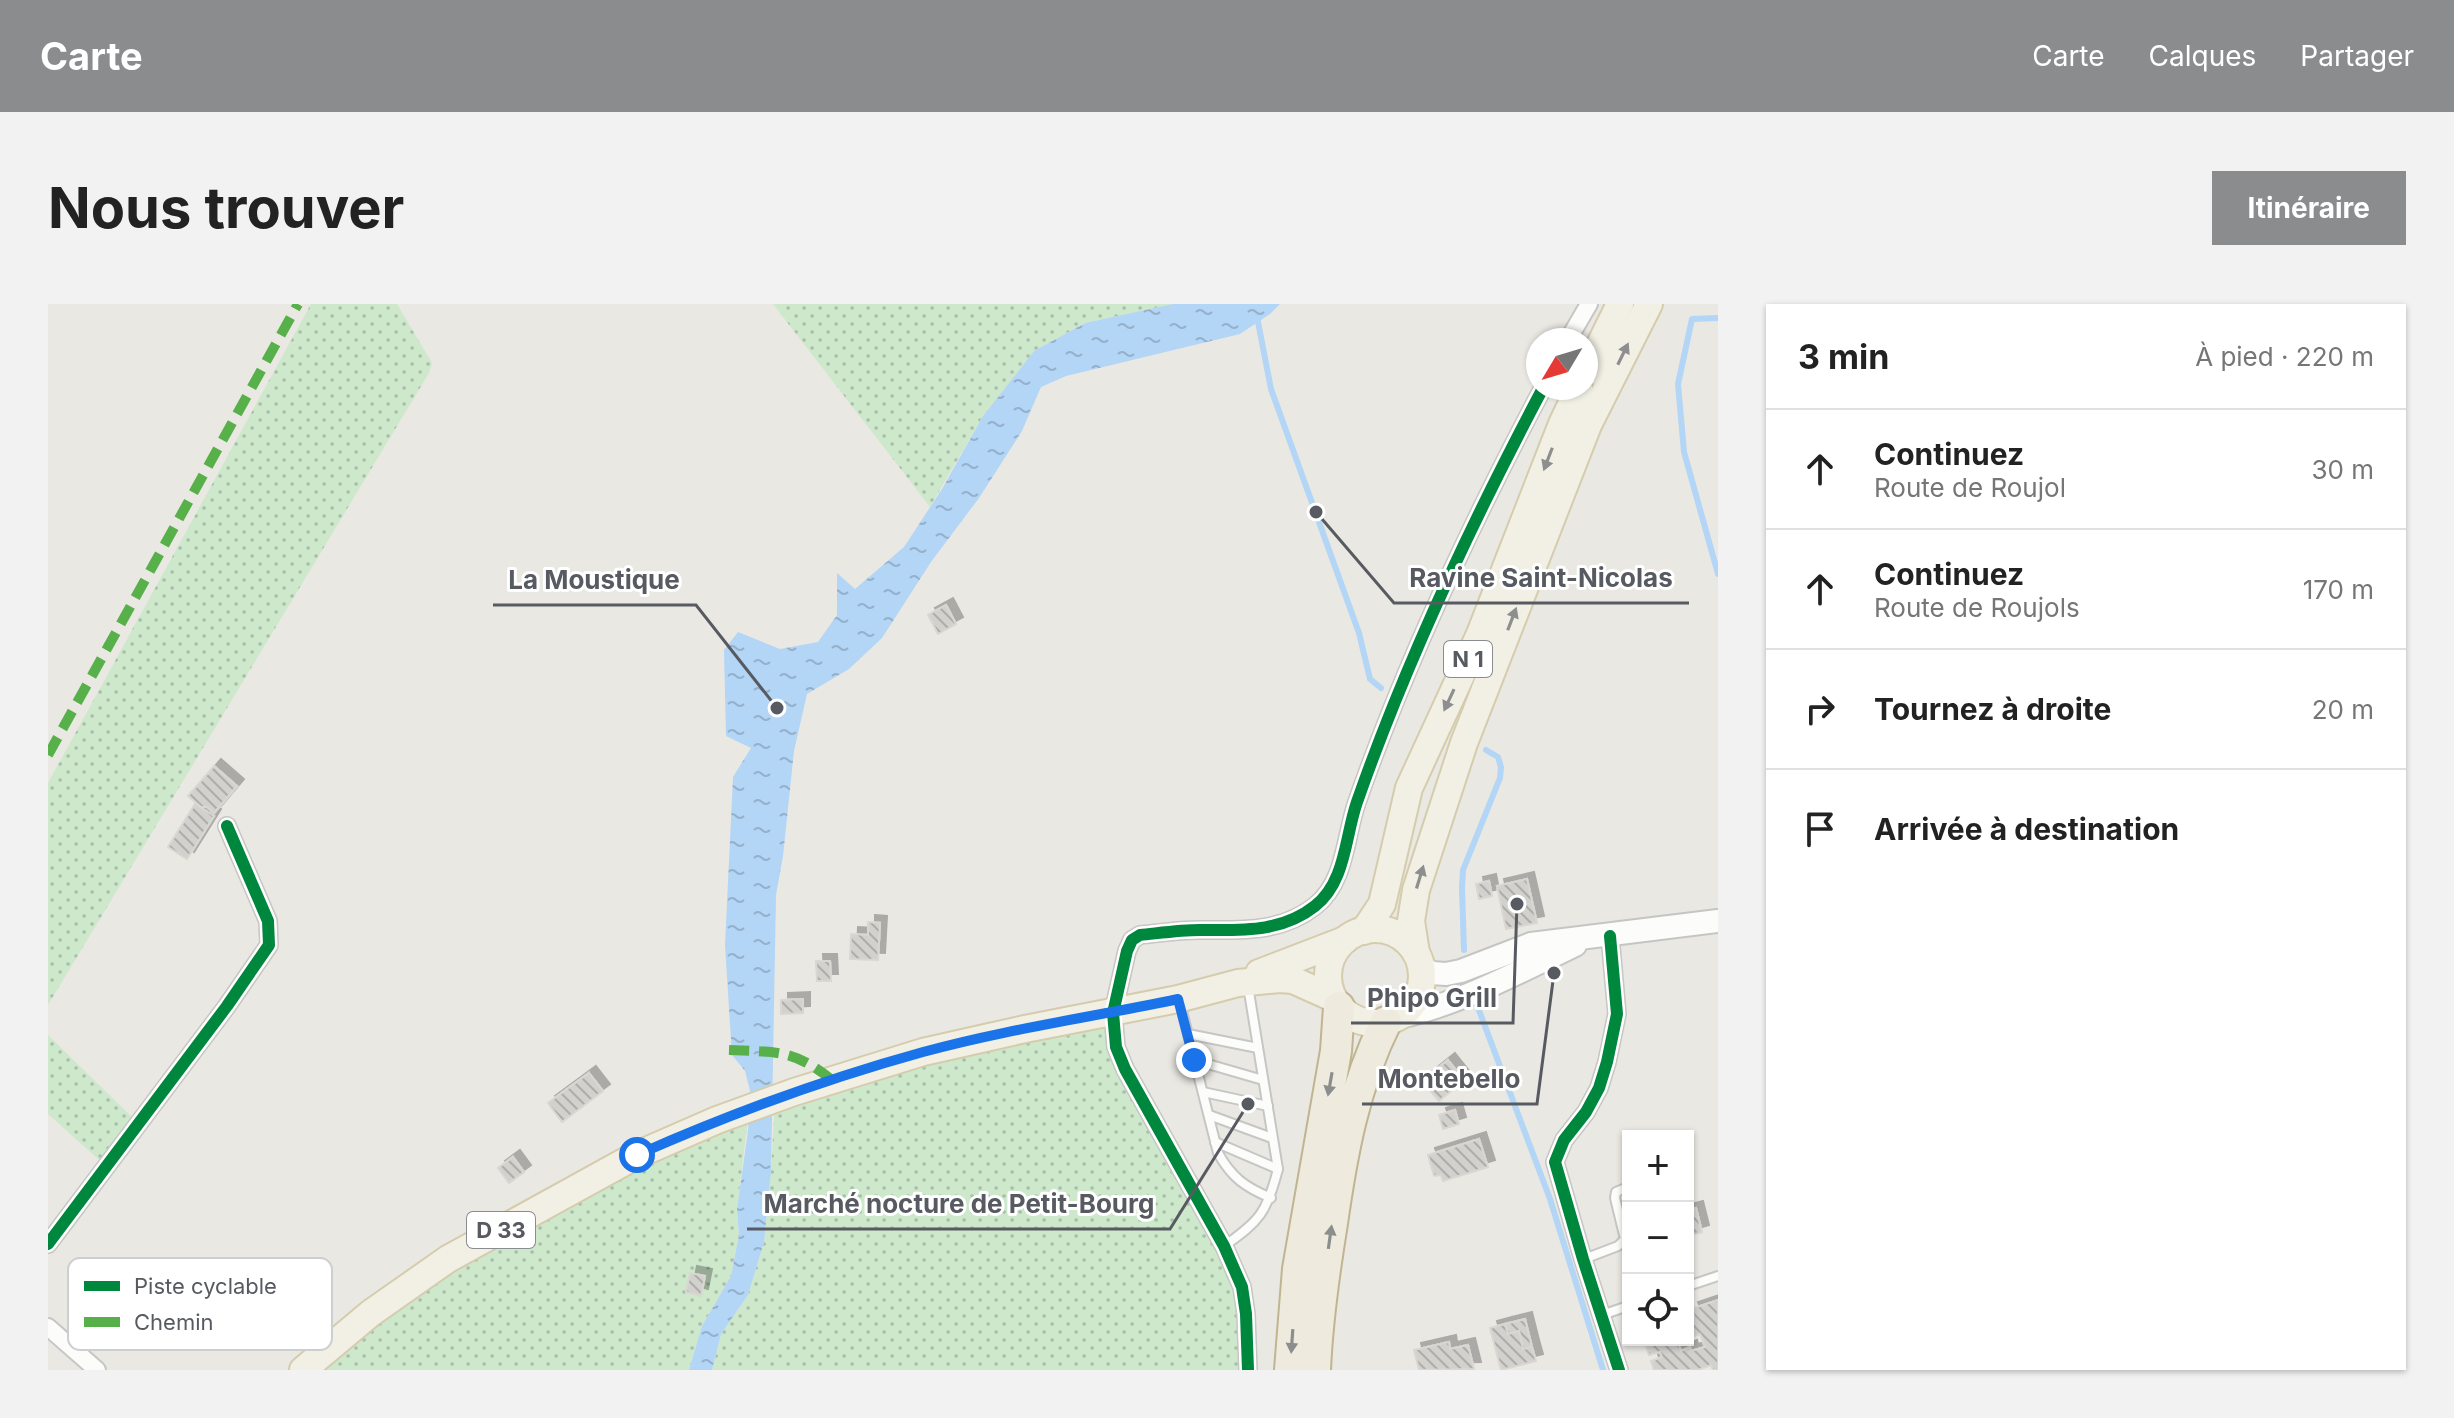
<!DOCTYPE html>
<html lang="fr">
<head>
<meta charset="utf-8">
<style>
	body { margin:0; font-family:Inter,sans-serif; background:#f2f2f2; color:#222 }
	.controls { position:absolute; right:24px; bottom:24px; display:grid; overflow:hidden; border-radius:0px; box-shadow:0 2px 6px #0004 }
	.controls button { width:72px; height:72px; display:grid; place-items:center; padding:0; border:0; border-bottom:2px solid #e0e0e0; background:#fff; color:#222; font:40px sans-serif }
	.compass { position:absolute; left:1478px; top:24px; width:72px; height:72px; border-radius:50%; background:#fff; box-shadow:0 2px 6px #0004; rotate:232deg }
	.stop { position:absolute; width:24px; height:24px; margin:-18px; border:6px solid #1a73e8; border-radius:50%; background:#fff }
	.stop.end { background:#1a73e8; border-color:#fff; box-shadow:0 2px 8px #0008 }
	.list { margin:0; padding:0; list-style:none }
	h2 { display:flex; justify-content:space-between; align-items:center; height:104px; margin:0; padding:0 32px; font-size:34px }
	h2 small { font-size:26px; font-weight:400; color:#767676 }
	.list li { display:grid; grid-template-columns:52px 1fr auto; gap:24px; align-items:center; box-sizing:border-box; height:120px; padding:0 32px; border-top:2px solid #e0e0e0 }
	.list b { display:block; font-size:30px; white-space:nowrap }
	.list p { margin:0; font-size:26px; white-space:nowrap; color:#767676 }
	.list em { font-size:26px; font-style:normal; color:#767676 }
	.icon { flex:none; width:44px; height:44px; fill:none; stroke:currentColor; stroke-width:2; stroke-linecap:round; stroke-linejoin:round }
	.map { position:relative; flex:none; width:1670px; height:1066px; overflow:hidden; border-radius:0px }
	header { display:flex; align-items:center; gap:48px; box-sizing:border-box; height:112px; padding:0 40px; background:#8a8c8e; color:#fff }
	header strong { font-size:38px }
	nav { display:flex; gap:44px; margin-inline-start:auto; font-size:28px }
	.intro { display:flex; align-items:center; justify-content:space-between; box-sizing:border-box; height:192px; padding:0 48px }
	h1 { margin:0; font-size:56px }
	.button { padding:20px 36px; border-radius:0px; background:#8a8c8e; color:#fff; font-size:28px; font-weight:700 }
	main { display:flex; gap:48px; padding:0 48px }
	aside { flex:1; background:#fff; border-radius:0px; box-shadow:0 2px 6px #0004 }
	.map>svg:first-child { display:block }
	.grass { fill:url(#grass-dots) }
	.water { fill:url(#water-ripples) }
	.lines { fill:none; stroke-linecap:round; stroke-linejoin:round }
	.stream { stroke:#b3d5f6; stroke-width:6 }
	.building { fill:url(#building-back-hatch); stroke:#d9d7d1; stroke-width:2; filter:url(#shadow) }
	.lane-casing { stroke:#c6c6c4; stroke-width:12 }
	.street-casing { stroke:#c6c6c4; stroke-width:20 }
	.secondary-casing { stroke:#c5c5c4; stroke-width:26 }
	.primary-casing { stroke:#d5ccad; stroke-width:30 }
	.highway-casing { stroke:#c1b490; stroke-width:34 }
	.lane { stroke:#fcfcfb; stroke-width:8 }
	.street { stroke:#fcfcfb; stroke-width:16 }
	.secondary { stroke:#fcfcfb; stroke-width:22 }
	.primary { stroke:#f2f0e5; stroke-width:26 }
	.highway { stroke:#eeebde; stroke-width:30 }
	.quiet { stroke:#58b04a; stroke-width:10; stroke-dasharray:20 10; stroke-linecap:butt }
	.cycleway-casing { stroke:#fff; stroke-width:17 }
	.cycleway { stroke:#00873e; stroke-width:12 }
	.oneway { fill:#8d8f8f }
	.oneway2 { fill:#8c8d8d }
	.route { stroke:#1a73e8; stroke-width:10 }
	.labels { text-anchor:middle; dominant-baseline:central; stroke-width:6; stroke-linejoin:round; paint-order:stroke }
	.shield { fill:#fff; stroke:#898c90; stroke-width:2 }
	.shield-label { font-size:22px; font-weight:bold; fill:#575b61 }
	.key { fill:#fff; stroke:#cdced0; stroke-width:2 }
	.key-label { font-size:22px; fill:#575b61 }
	.leader { fill:none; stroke:#575b61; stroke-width:3 }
	.callout-dot { fill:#575b61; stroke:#fff; stroke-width:3 }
	.callout-label { font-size:26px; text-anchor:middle; font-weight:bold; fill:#575b61; stroke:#fff; stroke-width:6; stroke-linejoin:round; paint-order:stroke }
</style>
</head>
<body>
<header>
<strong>Carte</strong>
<nav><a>Carte</a><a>Calques</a><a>Partager</a></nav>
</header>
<div class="intro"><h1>Nous trouver</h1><a class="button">Itinéraire</a></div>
<main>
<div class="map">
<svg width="1670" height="1066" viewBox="0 0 1670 1066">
	<defs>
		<pattern id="grass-dots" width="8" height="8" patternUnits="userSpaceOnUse" patternTransform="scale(2)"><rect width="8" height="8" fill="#cee8cc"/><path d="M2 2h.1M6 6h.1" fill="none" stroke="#aabfa9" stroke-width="1.8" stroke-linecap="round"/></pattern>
		<pattern id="water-ripples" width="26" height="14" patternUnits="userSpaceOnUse" patternTransform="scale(2)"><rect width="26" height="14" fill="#b3d5f6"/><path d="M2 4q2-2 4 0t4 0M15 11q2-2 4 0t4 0" fill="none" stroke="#94b0cb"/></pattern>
		<pattern id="building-back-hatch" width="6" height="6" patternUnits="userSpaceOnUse" patternTransform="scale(2)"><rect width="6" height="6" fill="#d2d1cd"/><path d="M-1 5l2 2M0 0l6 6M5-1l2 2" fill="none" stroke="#adadaa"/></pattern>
		<filter id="shadow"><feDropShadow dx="7" dy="-7" stdDeviation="0" flood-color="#0004"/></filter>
	</defs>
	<rect width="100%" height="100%" fill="#eae8e2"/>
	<g class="grass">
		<path d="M 263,0 L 349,0 L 384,59 L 381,69 L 0,701 L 0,479 Z"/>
		<path d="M 725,0 L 1125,0 L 1037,19 L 986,47 L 935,112 L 882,203 Z"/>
		<path d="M 1065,709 L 1068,743 L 1194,983 L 1200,1066 L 664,1066 L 673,1030 L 700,991 L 716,938 L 723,867 L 727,795 Z"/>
		<path d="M 0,731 L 91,820 L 59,863 L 0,810 Z"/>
		<path d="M 700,815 L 689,905 L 691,931 L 683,972 L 654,1022 L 641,1066 L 255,1066 L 323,1009 L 589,851 Z"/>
	</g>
	<path class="water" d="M 1125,0 L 1232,0 L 1222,10 L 1192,30 L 1018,72 L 993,83 L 974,127 L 931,194 L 883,258 L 834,334 L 801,365 L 759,390 L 746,447 L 735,552 L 728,591 L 723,867 L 716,938 L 700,991 L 673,1030 L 664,1066 L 641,1066 L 654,1022 L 683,972 L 691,931 L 689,905 L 700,827 L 702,787 L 697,767 L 684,751 L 677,641 L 685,473 L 703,444 L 678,432 L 676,346 L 690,328 L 732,345 L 770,338 L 789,311 L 789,269 L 807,285 L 856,243 L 894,185 L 935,112 L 986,47 L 1037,19 Z"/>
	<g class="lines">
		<g class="stream">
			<path d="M 1206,12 L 1210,18 L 1223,85 L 1311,329 L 1322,375 L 1333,384"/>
			<path d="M 1670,14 L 1644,15 L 1630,80 L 1636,148 L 1670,270"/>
			<path d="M 1416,646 L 1414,584 L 1415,566 L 1452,474 L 1453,463 L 1450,453 L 1438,446"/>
			<path d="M 1429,701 L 1502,895 L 1555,1066"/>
		</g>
	</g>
	<g class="building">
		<path d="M 898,301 L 908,320 L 890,330 L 880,311 Z"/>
		<path d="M 166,462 L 189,482 L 166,509 L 159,503 L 153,503 L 140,492 Z"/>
		<path d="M 147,500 L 166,512 L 139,555 L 120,543 Z"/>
		<path d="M 1479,575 L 1489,619 L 1458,625 L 1449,582 Z"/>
		<path d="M 1441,577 L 1444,592 L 1431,595 L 1428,580 Z"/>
		<path d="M 820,618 L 832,619 L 830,656 L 802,655 L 803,630 L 820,631 Z"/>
		<path d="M 768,657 L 782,657 L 783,677 L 769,677 Z"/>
		<path d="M 755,695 L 755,709 L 733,710 L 733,696 Z"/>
		<path d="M 1400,756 L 1416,776 L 1391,797 L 1374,777 Z"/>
		<path d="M 541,769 L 555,787 L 514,818 L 500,799 Z"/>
		<path d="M 1407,806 L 1411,820 L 1395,825 L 1391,811 Z"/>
		<path d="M 1431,835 L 1440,863 L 1395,877 L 1393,871 L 1386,872 L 1380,851 Z"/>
		<path d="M 465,853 L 476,868 L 461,879 L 450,864 Z"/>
		<path d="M 1648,904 L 1654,928 L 1644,931 L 1643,925 L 1640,926 L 1640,906 Z"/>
		<path d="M 642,969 L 657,972 L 653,992 L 638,988 Z"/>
		<path d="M 1670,996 L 1670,1066 L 1665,1066 L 1663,1061 L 1650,1066 L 1606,1066 L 1603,1057 L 1614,1053 L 1612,1048 L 1601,1051 L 1596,1036 L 1640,1036 L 1640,1038 L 1631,1041 L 1633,1047 L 1642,1043 L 1643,1047 L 1657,1043 L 1652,1030 L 1640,1034 L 1640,1014 L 1646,1012 L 1643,1005 Z"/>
		<path d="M 1477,1015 L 1484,1043 L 1475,1045 L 1471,1027 L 1460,1030 L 1457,1020 Z"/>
		<path d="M 1457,1020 L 1460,1030 L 1471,1027 L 1475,1045 L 1484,1043 L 1488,1057 L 1453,1066 L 1442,1024 Z"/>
		<path d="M 1401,1038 L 1402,1045 L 1420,1041 L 1426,1065 L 1371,1066 L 1366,1046 Z"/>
	</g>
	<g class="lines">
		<defs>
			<g id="lane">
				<path d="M 1132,699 L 1170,849 C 1184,874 1197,883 1223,894"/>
				<path d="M 1140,730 L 1210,744"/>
				<path d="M 1146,756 L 1215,776"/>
				<path d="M 1155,788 L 1220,802"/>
				<path d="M 1161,811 L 1224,834"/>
				<path d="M 1167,838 L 1230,865"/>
				<path d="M 1176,942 C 1212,917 1219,908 1230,865 L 1200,682"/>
				<path d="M 1536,955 L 1570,942 L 1577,935 L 1567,894 L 1568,888 L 1580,883"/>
				<path d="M 1640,982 L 1670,972"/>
				<path d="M 1554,1011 L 1580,1002"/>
			</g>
			<g id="street">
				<path d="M 1520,36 L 1541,0"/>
				<path d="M 1562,632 L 1569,710 L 1559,758 L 1551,784 L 1538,808 L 1516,836 L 1507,858 L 1535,955 L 1571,1066"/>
				<path d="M 0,940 L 179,702 L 221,641 L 220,617 L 179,522"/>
				<path d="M 0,1023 L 49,1066"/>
				<path d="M 1200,1066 L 1198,1010 L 1194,983 L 1176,942 L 1077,765 L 1068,743 L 1065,709 L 1079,647 L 1084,636 L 1092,631 C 1112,629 1132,626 1152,626 C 1193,626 1233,629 1267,602 C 1298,578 1297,532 1309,498 C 1359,355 1424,218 1495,84"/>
			</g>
			<g id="secondary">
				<path d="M 1373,663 L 1384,669 L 1398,670 L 1413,667 L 1483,640 L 1670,617"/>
				<path d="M 1351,713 C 1409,701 1473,667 1527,641"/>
			</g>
			<g id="primary">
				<path d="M 1538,69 L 1572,0"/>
				<circle cx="1327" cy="672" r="47"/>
				<path d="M 1316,627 L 1334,600 L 1361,484 L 1432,330 L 1514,120 L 1531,84"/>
				<path d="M 1368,649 L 1363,617 L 1368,586 L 1416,439 L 1540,121 L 1601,0"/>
				<path d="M 1211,669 L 1297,636"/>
				<path d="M 255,1066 L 323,1009 L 400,955 L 589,851 L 669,816 L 746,788 L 875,748 L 977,725 L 1130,695 L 1190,679 L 1232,675 L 1245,676 L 1285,694"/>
			</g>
			<g id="highway">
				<path d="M 1242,1066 L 1250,965 L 1288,747 L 1291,703"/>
				<path d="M 1267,1066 C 1269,1017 1276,968 1284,919 C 1294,849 1306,782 1338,718"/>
			</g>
		</defs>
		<use href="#lane" class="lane-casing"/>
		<use href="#street" class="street-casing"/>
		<use href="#secondary" class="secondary-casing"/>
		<use href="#primary" class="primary-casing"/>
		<use href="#highway" class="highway-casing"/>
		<use href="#lane" class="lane"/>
		<use href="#street" class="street"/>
		<use href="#secondary" class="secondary"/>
		<use href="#primary" class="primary"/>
		<use href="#highway" class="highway"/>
		<g class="quiet">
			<path d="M 0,451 L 250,0"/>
			<path d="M 681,746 C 728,748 745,745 784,776"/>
		</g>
		<defs>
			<g id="cycleway">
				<path d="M 1562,632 L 1569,710 L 1559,758 L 1551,784 L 1538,808 L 1516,836 L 1507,858 L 1535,955 L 1571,1066"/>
				<path d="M 0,940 L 179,702 L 221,641 L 220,617 L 179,522"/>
				<path d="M 1200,1066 L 1198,1010 L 1194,983 L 1176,942 L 1077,765 L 1068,743 L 1065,709 L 1079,647 L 1084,636 L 1092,631 C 1112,629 1132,626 1152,626 C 1193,626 1233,629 1267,602 C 1298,578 1297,532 1309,498 C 1359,355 1424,218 1495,84"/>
			</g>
		</defs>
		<use href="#cycleway" class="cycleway-casing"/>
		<use href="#cycleway" class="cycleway"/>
	</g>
	<defs><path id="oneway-solid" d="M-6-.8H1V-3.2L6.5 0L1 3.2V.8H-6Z" transform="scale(2)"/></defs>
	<g class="oneway">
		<use href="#oneway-solid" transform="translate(1575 50) rotate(-64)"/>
		<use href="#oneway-solid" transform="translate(1500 155) rotate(111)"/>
		<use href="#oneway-solid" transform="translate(1464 315) rotate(-69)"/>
		<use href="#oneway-solid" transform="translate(1401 396) rotate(115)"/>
		<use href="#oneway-solid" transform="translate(1372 573) rotate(-73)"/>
	</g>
	<g class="oneway2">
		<use href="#oneway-solid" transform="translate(1282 780) rotate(100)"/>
		<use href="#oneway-solid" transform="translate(1282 933) rotate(-82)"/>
		<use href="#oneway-solid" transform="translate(1244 1037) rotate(94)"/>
	</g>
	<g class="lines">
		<path class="route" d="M 589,851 C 682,810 777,775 875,748 C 959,725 1045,713 1130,695 L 1146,756"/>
	</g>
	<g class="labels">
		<g class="shield">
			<rect x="1396" y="337" width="48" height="36" rx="6"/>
			<rect x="419" y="908" width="68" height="36" rx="6"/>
		</g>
		<g class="shield-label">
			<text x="1420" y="355">N 1</text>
			<text x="453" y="926">D 33</text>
		</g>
	</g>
	<rect x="20" y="954" width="264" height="92" rx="12" class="key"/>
	<rect x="36" y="977" width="36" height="10" fill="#00873e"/>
	<rect x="36" y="1013" width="36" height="10" fill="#58b04a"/>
	<g class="key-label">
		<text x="86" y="990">Piste cyclable</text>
		<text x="86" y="1026">Chemin</text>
	</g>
	<path class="leader" d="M1268 208L1346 299H1641M729 404L648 301H445M1469 600L1465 719H1303M1506 669L1489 800H1314M1200 800L1122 925H699"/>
	<g class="callout-dot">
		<circle cx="1268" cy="208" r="8"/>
		<circle cx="729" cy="404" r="8"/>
		<circle cx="1469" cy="600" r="8"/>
		<circle cx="1506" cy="669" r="8"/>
		<circle cx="1200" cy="800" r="8"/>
	</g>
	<g class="callout-label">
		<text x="1493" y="283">Ravine Saint-Nicolas</text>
		<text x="546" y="285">La Moustique</text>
		<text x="1384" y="703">Phipo Grill</text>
		<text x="1401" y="784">Montebello</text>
		<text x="911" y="909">Marché nocture de Petit-Bourg</text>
	</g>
</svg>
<div class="controls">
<button>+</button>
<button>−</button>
<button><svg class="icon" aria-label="locate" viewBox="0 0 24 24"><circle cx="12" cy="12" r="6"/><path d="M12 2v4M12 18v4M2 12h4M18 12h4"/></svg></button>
</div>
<svg class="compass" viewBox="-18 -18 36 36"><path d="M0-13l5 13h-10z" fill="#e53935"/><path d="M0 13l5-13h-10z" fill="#767676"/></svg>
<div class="stop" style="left:589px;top:851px"></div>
<div class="stop end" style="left:1146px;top:756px"></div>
</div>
<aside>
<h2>3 min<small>À pied · 220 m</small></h2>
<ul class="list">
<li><svg class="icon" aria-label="ahead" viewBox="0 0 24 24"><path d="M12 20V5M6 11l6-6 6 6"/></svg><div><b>Continuez</b><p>Route de Roujol</p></div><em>30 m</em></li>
<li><svg class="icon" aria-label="ahead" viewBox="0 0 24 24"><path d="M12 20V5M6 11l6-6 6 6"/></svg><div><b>Continuez</b><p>Route de Roujols</p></div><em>170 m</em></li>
<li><svg class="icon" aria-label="right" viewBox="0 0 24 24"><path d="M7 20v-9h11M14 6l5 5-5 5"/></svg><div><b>Tournez à droite</b></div><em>20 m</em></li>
<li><svg class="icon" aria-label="arrive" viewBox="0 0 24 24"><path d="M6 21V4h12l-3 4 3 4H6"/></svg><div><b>Arrivée à destination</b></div></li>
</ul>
</aside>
</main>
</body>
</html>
